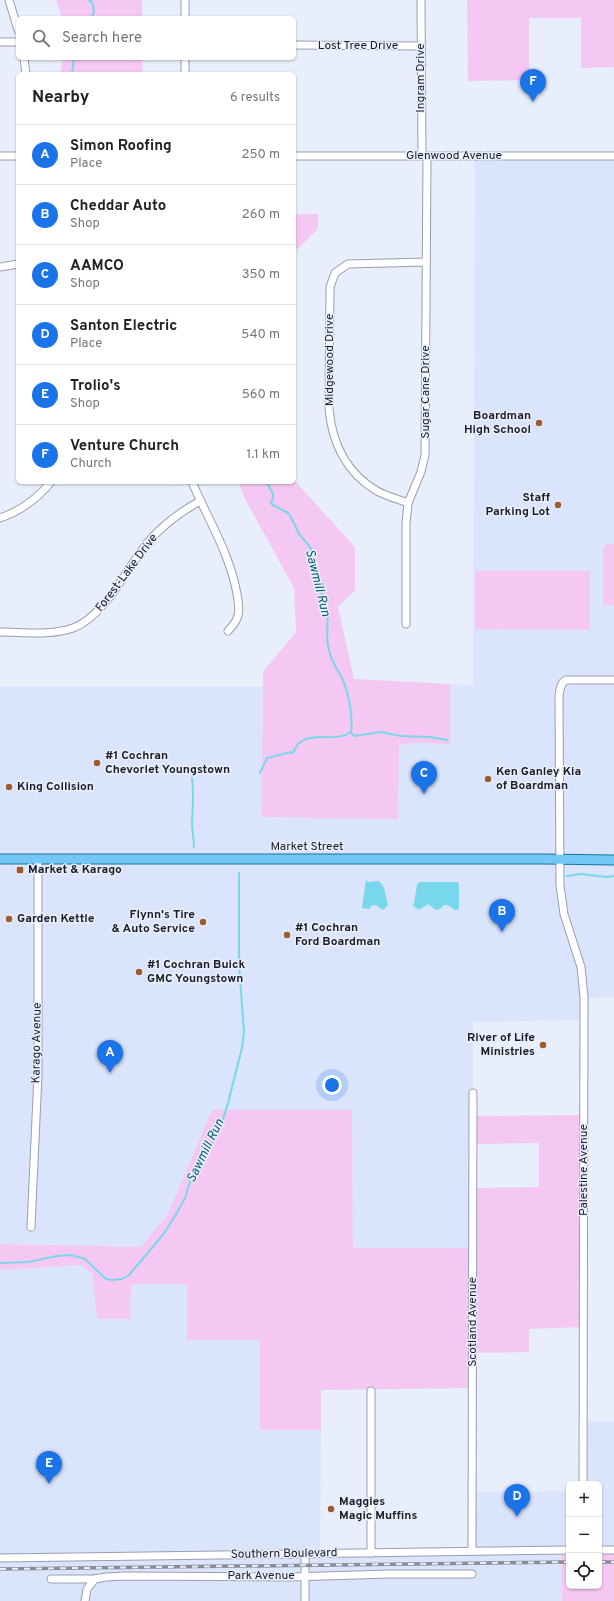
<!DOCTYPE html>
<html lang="en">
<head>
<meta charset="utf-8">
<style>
	body { margin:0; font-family:Overpass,sans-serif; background:#f2f2f2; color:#222 }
	.controls { position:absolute; right:12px; bottom:12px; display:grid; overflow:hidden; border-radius:6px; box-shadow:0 1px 3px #0004 }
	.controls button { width:36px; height:36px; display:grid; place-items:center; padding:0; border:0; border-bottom:1px solid #e0e0e0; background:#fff; color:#222; font:20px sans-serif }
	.you { position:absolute; left:332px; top:1085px; width:14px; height:14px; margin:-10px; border:3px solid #fff; border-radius:50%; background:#1a73e8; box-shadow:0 0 0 6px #1a73e833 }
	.badge { display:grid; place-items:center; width:26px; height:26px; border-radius:50%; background:#1a73e8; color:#fff; font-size:13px; font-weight:700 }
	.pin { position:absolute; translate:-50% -33px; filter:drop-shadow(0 1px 2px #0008) }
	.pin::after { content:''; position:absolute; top:21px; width:14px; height:12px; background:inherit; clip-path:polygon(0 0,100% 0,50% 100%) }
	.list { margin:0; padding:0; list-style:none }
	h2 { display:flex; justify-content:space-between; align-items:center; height:52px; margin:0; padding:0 16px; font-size:17px }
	h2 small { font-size:13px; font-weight:400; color:#767676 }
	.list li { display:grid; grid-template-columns:26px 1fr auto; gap:12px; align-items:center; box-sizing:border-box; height:60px; padding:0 16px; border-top:1px solid #e0e0e0 }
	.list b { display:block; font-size:15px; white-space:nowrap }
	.list p { margin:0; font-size:13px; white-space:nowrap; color:#767676 }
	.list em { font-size:13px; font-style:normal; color:#767676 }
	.icon { flex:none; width:22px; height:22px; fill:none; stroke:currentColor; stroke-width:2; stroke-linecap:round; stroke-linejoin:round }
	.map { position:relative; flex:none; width:614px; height:1601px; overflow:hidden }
	.search { position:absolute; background:#fff; box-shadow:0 1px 3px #0004; left:16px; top:16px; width:280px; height:44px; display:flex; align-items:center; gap:10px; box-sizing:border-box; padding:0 14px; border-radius:6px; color:#767676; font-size:15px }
	.panel { position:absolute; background:#fff; box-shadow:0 1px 3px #0004; left:16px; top:72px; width:280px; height:412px; border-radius:6px }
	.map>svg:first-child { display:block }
	.built { fill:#dae4fd }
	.green { fill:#f4c8f2 }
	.water { fill:#79d7eb }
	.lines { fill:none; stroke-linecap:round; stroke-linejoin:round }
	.stream { stroke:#79d7eb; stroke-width:2 }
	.minor-casing { stroke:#989eaf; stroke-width:9 }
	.major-casing { stroke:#1873a6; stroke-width:11 }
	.minor { stroke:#fff; stroke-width:7 }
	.major { stroke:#73c7f4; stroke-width:9 }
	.rail-casing { stroke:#898d98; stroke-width:3.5 }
	.rail { stroke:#e8eefc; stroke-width:2; stroke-dasharray:6; stroke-linecap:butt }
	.poi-dot { fill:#9e5b2b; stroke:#e8eefc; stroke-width:1.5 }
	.labels { text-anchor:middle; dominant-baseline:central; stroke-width:3; stroke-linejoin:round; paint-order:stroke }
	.street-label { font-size:12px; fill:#1c1e24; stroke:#e8eefc }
	.poi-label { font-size:12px; font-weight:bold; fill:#1c1e24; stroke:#e8eefc; text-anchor:start }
	.water-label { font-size:13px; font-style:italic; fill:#0b5e6b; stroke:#e8eefc }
</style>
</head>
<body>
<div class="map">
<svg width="614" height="1601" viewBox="0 0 614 1601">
	<rect width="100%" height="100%" fill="#e8eefc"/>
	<g class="built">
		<path d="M 475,156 L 614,156 L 614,997 L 584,998 L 584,1020 L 473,1022 L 473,1248 L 353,1248 L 352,1110 L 212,1110 L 168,1214 L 141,1247 L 0,1244 L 0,687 L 263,687 L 263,745 L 399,745 L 409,743 L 435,743 L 450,745 L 450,684 L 473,685 Z"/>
		<path d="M 81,1265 L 92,1273 L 97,1319 L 130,1284 L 187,1284 L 187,1339 L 261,1340 L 260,1429 L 321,1430 L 320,1553 L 472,1551 L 473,1492 L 569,1491 L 569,1550 L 562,1551 L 562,1601 L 0,1601 L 0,1270 Z"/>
		<path d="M 584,1422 L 614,1422 L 614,1550 L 599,1550 L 599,1484 L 583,1484 Z"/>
	</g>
	<g class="green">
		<path d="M 56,0 L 142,0 L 142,18 L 62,18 Z"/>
		<path d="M 467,0 L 614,0 L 614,67 L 581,68 L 581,18 L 529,18 L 529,80 L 468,81 Z"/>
		<path d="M 63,58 L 142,58 L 143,74 L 60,74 Z"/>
		<path d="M 294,214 L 318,214 L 318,229 L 294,252 Z"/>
		<path d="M 294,480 L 355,547 L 355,590 L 338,607 L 354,679 L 450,684 L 450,745 C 433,743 415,741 399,745 L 398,819 L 262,817 L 263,672 L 296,632 L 294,588 L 244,497 L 239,482 L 294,482 Z"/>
		<path d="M 607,544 L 614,544 L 614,605 L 603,605 L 603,548 Z"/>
		<path d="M 475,571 L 590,571 L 590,630 L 475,629 Z"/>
		<path d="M 212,1110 L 352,1110 L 353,1248 L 473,1248 L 473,1188 L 539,1187 L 539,1143 L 473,1144 L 473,1116 L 584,1115 L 584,1327 L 529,1329 L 529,1352 L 473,1353 L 473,1388 L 321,1390 L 321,1430 L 260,1430 L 260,1340 L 187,1340 L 187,1284 L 131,1284 L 130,1319 L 97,1319 L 92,1273 L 81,1265 L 0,1270 L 0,1244 L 141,1247 L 168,1214 Z"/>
		<path d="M 562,1550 L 569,1550 L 569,1586 L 599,1586 L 599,1550 L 614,1550 L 614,1601 L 562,1601 Z"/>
	</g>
	<g class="water">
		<path d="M 366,880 L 368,882 L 379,881 L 384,888 L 388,905 L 383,910 L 376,905 L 371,906 L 369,909 L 362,908 Z"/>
		<path d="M 419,882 L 458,882 L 459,886 L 459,909 L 455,910 L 448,905 L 444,905 L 440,909 L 436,910 L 428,904 L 419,910 L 412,905 L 414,904 L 417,885 Z"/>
	</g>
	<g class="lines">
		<g class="stream">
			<path d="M 88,0 L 92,2 L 94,11 L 92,18"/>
			<path d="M 72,74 L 74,58"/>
			<path d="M 351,732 L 354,736 L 381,732 L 401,736 L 429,737 L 447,740"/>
			<path d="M 260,773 L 267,758 L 291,752 L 293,753 C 295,750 296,745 299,743 C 314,731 335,743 351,732 C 353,715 349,694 342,678 C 337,669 331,661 329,650 C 325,638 329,624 327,611 C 324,596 316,581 312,567 L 310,561 L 311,548 L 299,534 L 291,517 L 288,513 L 273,505 L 271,503 C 276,493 271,491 266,482"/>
			<path d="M 192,778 C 194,793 193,807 192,822 C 192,831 194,839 194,847"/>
			<path d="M 567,876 L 581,874 L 606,877 L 614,876"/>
			<path d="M 0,1263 L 28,1262 L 57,1256 L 71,1255 L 85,1259 L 106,1279 L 113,1280 L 122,1279 L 129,1275 L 135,1268 L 162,1236 L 175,1216 L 185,1198 L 193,1173 L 202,1155 L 214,1140 L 220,1129 L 228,1103 L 242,1048 L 244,1032 L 239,965 L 239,873"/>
		</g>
		<defs>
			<g id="minor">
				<path d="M 9,0 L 18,30"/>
				<path d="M 185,0 L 185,18"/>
				<path d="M 421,0 L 422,156"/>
				<path d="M 0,42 L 18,42"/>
				<path d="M 294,45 L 421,46"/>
				<path d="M 24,58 L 26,74"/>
				<path d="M 185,58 L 185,74"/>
				<path d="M 0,156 L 18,156"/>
				<path d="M 294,156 L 614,156"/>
				<path d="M 0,267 L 18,264"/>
				<path d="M 192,482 C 208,519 230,554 237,594 C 238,601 240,609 238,615 C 237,622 232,626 228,631"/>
				<path d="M 408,503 C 398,499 386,496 377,491 C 346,473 332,442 329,409 L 330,287 L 335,273 L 348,264 L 426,262"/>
				<path d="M 0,518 C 21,511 37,499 51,482"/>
				<path d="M 406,624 L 406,524 L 408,503 L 421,472 L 425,455 L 427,156"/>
				<path d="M 0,632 C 23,632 50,636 73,628 C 104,617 127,568 148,542 C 163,525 180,512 200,501"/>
				<path d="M 31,1227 L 38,1075 L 38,859"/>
				<path d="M 583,1484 L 584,997 L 581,967 L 564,914 L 560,885 L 559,696 C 560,690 560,683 566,680 L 614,680"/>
				<path d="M 599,1550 L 614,1550"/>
				<path d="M 472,1551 L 473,1093"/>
				<path d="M 371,1553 L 371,1391"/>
				<path d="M 0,1558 L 569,1550"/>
				<path d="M 51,1579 L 95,1579 L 106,1577 L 125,1576 L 291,1577 L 389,1574 L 472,1574"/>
				<path d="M 85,1601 L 87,1589 L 95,1579"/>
				<path d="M 305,1601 L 305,1554"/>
			</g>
			<path id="major" d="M 0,859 L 543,859 L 614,860"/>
		</defs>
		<use href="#minor" class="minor-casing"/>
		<use href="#major" class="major-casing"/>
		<use href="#minor" class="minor"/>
		<use href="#major" class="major"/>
		<defs>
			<g id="rail">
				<path d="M 599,1562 L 614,1562"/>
				<path d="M 0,1569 L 569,1562"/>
			</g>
		</defs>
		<use href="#rail" class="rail-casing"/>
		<use href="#rail" class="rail"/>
	</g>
	<g class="poi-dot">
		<circle cx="539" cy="423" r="4"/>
		<circle cx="558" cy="505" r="4"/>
		<circle cx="97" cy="763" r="4"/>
		<circle cx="488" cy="779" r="4"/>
		<circle cx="9" cy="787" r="4"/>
		<rect x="16" y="866" width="8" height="8" rx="2"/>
		<circle cx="9" cy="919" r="4"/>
		<circle cx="203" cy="922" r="4"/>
		<circle cx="287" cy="935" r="4"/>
		<circle cx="139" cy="972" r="4"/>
		<circle cx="543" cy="1045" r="4"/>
		<circle cx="331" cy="1509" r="4"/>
	</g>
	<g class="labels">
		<g class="street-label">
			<text x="358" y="46">Lost Tree Drive</text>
			<text transform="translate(421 78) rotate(-90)">Ingram Drive</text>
			<text x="454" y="156">Glenwood Avenue</text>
			<text transform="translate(330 360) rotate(-90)">Midgewood Drive</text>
			<text transform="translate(426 392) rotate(-90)">Sugar Cane Drive</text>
			<text transform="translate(127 573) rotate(-53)">Forest-Lake Drive</text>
			<text x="307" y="847">Market Street</text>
			<text transform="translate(37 1043) rotate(-89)">Karago Avenue</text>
			<text transform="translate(584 1170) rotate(-90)">Palestine Avenue</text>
			<text transform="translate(473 1322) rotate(-90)">Scotland Avenue</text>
			<text transform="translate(284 1554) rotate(-1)">Southern Boulevard</text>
			<text x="261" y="1576">Park Avenue</text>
		</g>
		<g class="poi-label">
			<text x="531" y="416" text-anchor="end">Boardman<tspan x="531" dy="14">High School</tspan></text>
			<text x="550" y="498" text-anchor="end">Staff<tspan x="550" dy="14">Parking Lot</tspan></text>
			<text x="105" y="756">#1 Cochran<tspan x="105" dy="14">Chevorlet Youngstown</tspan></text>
			<text x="496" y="772">Ken Ganley Kia<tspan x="496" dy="14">of Boardman</tspan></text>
			<text x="17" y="787">King Collision</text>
			<text x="28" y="870">Market &amp; Karago</text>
			<text x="195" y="915" text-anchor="end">Flynn's Tire<tspan x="195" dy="14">&amp; Auto Service</tspan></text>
			<text x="17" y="919">Garden Kettle</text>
			<text x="295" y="928">#1 Cochran<tspan x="295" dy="14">Ford Boardman</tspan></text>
			<text x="147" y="965">#1 Cochran Buick<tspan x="147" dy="14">GMC Youngstown</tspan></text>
			<text x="535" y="1038" text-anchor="end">River of Life<tspan x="535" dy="14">Ministries</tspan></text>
			<text x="339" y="1502">Maggies<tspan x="339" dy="14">Magic Muffins</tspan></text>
		</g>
		<g class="water-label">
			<text transform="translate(317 583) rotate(76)">Sawmill Run</text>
			<text transform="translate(206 1151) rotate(-64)">Sawmill Run</text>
		</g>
	</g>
</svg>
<div class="controls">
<button>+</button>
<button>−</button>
<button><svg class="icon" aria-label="locate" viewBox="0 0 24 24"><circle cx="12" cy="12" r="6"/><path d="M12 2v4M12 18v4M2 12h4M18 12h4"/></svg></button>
</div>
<div class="you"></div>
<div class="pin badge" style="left:110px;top:1073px">A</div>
<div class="pin badge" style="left:502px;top:932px">B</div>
<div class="pin badge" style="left:424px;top:794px">C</div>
<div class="pin badge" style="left:517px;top:1517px">D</div>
<div class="pin badge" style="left:49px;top:1484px">E</div>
<div class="pin badge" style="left:533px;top:102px">F</div>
<div class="search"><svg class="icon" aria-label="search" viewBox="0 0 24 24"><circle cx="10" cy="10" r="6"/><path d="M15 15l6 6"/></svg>Search here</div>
<section class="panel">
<h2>Nearby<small>6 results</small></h2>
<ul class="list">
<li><span class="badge">A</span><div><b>Simon Roofing</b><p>Place</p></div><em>250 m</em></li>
<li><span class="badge">B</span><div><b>Cheddar Auto</b><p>Shop</p></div><em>260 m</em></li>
<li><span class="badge">C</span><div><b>AAMCO</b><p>Shop</p></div><em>350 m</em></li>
<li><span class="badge">D</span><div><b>Santon Electric</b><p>Place</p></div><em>540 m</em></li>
<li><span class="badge">E</span><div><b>Trolio's</b><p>Shop</p></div><em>560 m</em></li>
<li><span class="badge">F</span><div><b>Venture Church</b><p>Church</p></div><em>1.1 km</em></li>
</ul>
</section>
</div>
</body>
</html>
